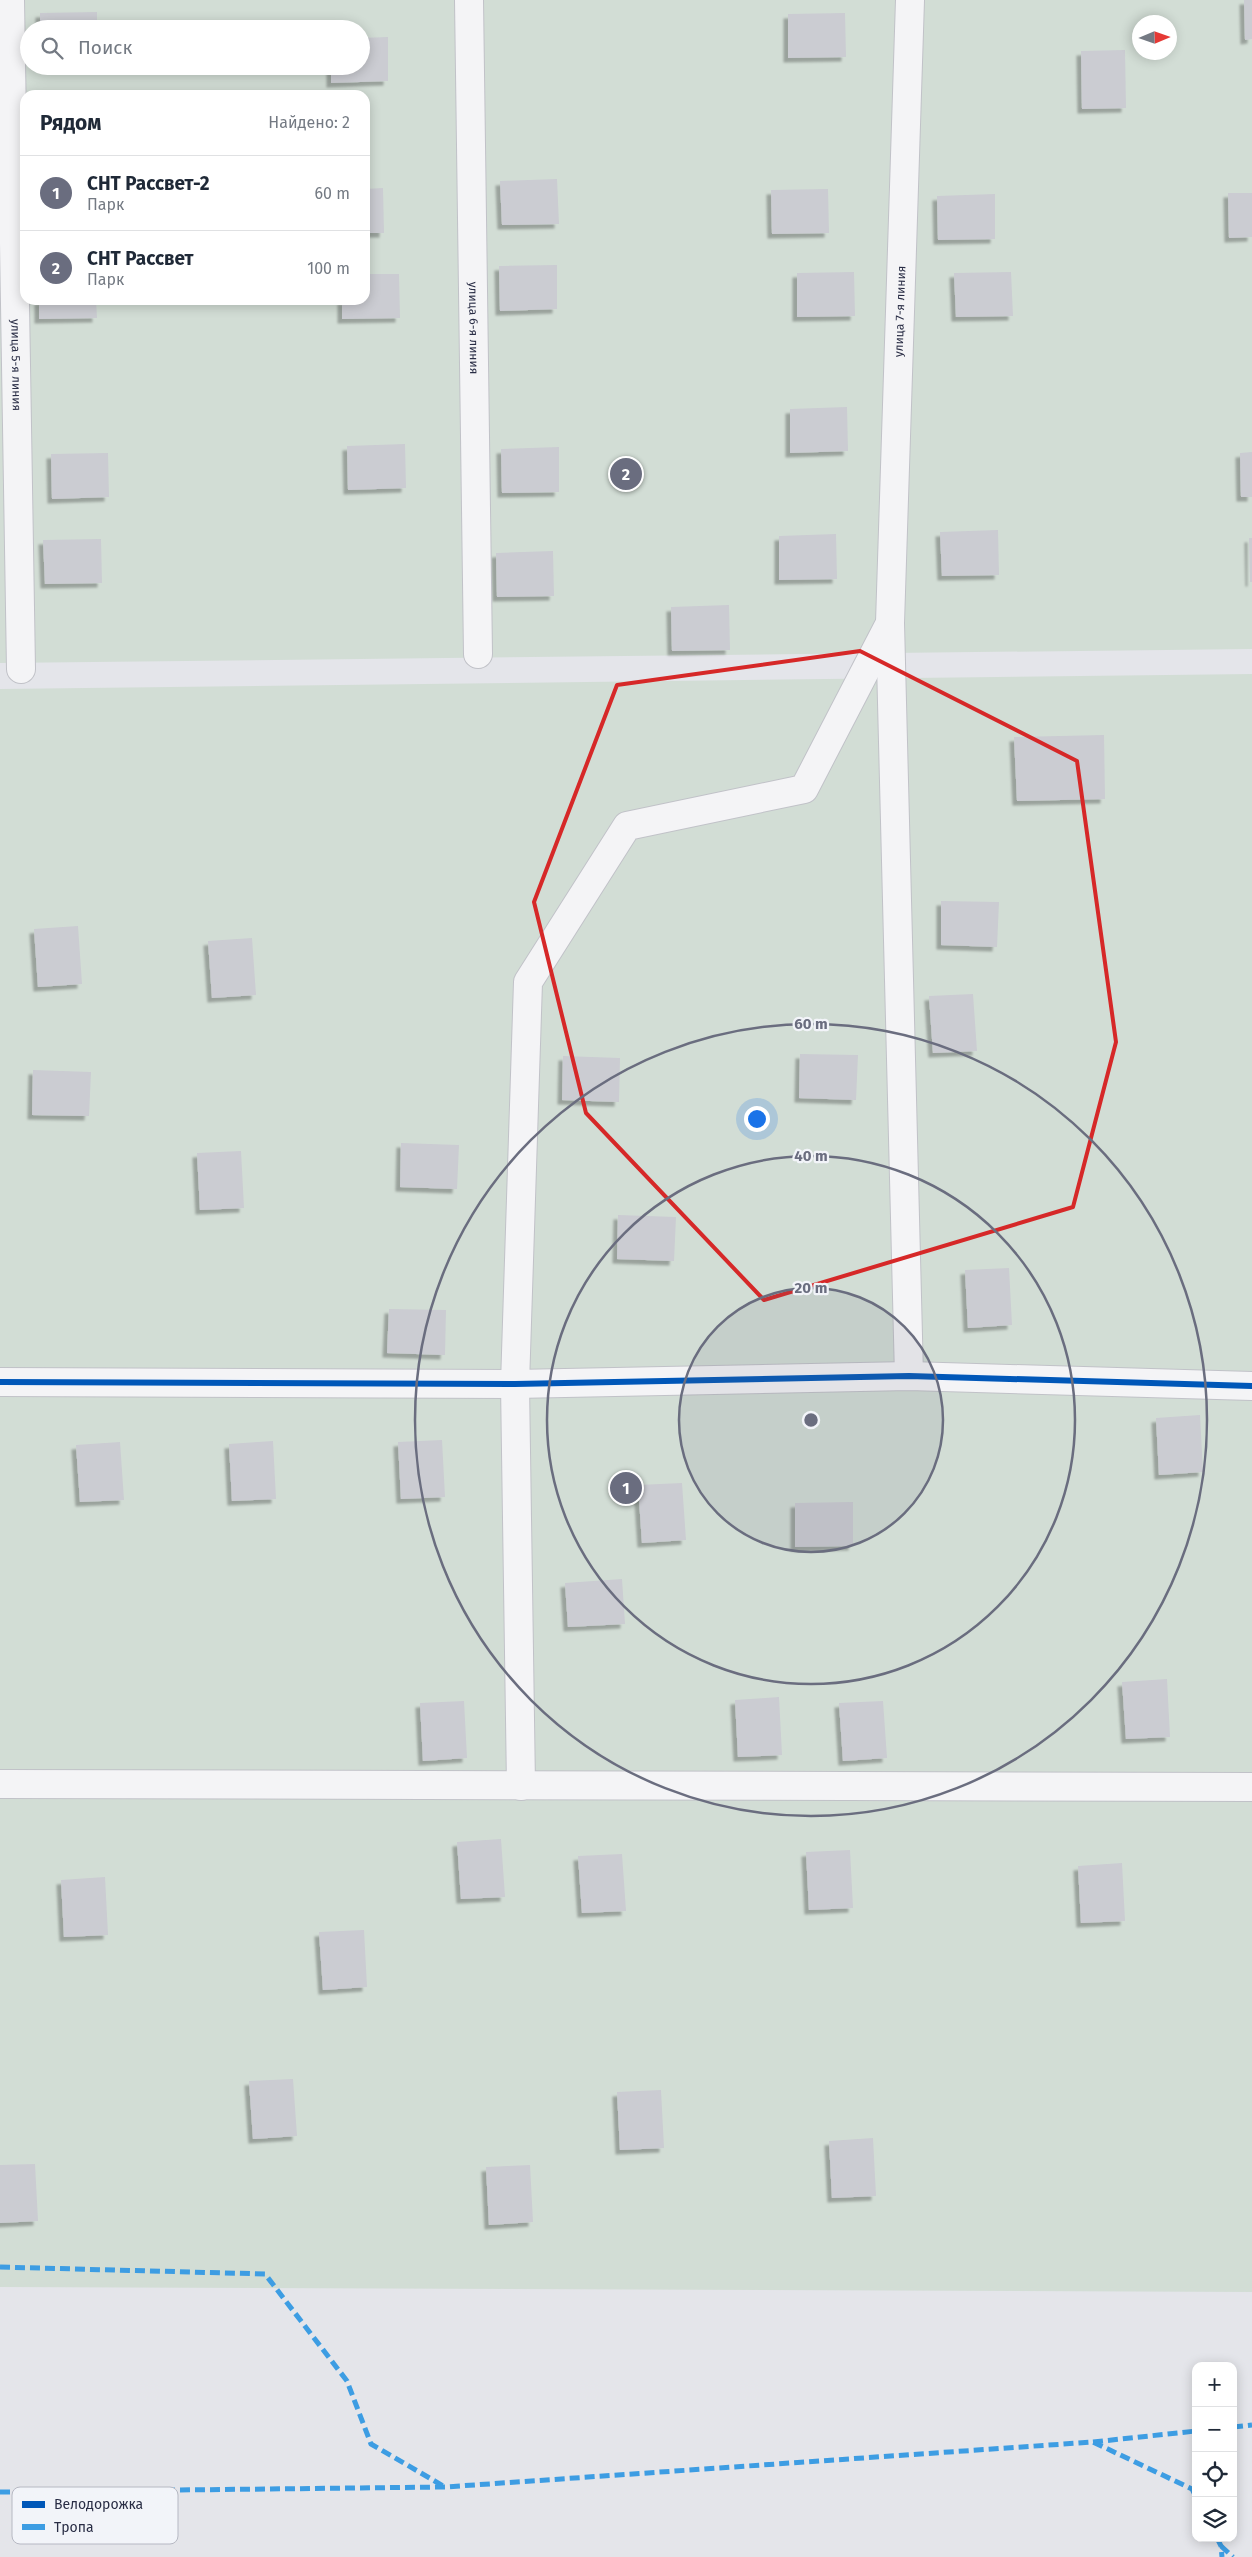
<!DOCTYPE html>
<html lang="ru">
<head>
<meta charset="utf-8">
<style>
	body { margin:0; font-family:"Fira Sans",sans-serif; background:#f2f2f3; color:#1f2937 }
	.controls { position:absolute; right:15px; bottom:15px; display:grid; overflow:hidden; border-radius:10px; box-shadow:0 2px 12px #0003 }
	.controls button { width:45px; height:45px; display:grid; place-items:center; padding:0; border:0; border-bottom:1px solid #e0e1e3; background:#fff; color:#1f2937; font:25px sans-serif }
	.compass { position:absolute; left:1132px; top:15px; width:45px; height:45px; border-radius:50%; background:#fff; box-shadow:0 2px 12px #0003; rotate:88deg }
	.you { position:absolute; left:756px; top:1118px; width:18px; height:18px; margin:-12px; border:4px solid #fff; border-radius:50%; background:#1a73e8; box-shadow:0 0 0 8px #1a73e833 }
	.badge { display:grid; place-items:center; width:32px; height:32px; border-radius:50%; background:#6a6d7f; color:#fff; font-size:16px; font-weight:700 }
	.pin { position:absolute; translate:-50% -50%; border:2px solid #fff; box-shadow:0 1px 5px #0006 }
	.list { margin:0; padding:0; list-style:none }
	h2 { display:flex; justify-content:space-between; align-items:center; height:65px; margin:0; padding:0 20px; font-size:21px }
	h2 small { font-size:16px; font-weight:400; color:#747a83 }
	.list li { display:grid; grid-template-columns:32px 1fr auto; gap:15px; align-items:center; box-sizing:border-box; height:75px; padding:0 20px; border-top:1px solid #e0e1e3 }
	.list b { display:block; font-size:19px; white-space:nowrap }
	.list p { margin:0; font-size:16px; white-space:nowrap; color:#747a83 }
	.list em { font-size:16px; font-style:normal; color:#747a83 }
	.icon { flex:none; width:28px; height:28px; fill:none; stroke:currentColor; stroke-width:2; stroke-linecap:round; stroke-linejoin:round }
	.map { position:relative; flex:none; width:1252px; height:2557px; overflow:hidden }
	.search { position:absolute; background:#fff; box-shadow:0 2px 12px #0003; left:20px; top:20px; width:350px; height:55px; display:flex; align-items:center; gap:12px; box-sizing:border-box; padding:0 18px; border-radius:28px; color:#747a83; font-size:19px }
	.panel { position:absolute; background:#fff; box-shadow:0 2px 12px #0003; left:20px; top:90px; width:350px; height:215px; border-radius:15px }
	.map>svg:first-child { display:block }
	.green { fill:#d2ddd5; fill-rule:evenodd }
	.building { fill:#cbccd2; filter:url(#shadow) }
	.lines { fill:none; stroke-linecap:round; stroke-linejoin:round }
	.minor-casing { stroke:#c1c2c8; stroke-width:30 }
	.minor { stroke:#f4f4f6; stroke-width:28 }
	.quiet { stroke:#3d9de3; stroke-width:5; stroke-dasharray:10 5; stroke-linecap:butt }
	.cycleway-casing { stroke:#f2f4f9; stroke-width:9 }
	.cycleway { stroke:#0057b8; stroke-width:6 }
	.marked { fill:none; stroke:#d62828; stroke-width:4; stroke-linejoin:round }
	.ring { fill:none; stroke:#6a6d7f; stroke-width:2.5 }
	.labels { text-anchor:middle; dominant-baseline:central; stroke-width:4.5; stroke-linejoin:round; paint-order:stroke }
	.street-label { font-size:12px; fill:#292d45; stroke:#f2f4f9 }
	.key { fill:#f2f4f9; stroke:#b6b8c3; stroke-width:1 }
	.key-label { font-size:14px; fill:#292d45 }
	.centre { fill:#6a6d7f; stroke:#f2f4f9; stroke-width:2.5 }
	.ring-label { font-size:15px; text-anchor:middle; font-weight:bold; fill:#6a6d7f; stroke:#f2f4f9; stroke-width:4.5; stroke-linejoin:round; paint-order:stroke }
</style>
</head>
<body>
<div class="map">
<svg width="1252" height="2557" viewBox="0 0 1252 2557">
	<defs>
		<filter id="shadow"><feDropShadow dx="-4.5" dy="4.5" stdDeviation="1" flood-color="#0004"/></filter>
	</defs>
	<rect width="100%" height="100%" fill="#e4e5ea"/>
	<g class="green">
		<path d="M 0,0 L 1252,0 L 1252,649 L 0,663 ZM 1140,22 L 1170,22 L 1170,52 L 1140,52 ZM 29,29 L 361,29 L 361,66 L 29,66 ZM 25,95 L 365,95 L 365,300 L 25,300 Z"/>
		<path d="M 1252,674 L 1252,2292 L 0,2287 L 0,689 Z"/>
	</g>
	<g class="building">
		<path d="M 1244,0 L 1252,0 L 1252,39 L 1245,40 Z"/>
		<path d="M 97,12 L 97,29 L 40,29 L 40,13 Z"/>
		<path d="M 845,13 L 846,57 L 788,58 L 788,14 Z"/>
		<path d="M 388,37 L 388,81 L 331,83 L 331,66 L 361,66 L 361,38 Z"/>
		<path d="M 1125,50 L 1126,108 L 1082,109 L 1081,51 Z"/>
		<path d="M 557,179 L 559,224 L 502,225 L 500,181 Z"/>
		<path d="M 383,188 L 384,233 L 365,233 L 365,189 Z"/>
		<path d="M 828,189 L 829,233 L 772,234 L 771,190 Z"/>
		<path d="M 1228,193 L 1252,193 L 1252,237 L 1229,238 Z"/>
		<path d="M 995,194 L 995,239 L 938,240 L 937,196 Z"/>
		<path d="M 557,265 L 557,309 L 500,311 L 499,266 Z"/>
		<path d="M 854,272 L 855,316 L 797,317 L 797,273 Z"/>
		<path d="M 1011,272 L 1013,316 L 956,317 L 954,273 Z"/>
		<path d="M 365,274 L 399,274 L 400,318 L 342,319 L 342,300 L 365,300 Z"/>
		<path d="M 39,300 L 96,300 L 97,318 L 39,319 Z"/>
		<path d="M 847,407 L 848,451 L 790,453 L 790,409 Z"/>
		<path d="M 405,444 L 406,488 L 348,490 L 347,446 Z"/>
		<path d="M 559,447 L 559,492 L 502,493 L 501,449 Z"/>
		<path d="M 1252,452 L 1252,497 L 1241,497 L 1240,453 Z"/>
		<path d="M 108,453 L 109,497 L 52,499 L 51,454 Z"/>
		<path d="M 998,530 L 999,575 L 942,576 L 940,532 Z"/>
		<path d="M 836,534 L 837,579 L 779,580 L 779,536 Z"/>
		<path d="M 1249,538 L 1252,538 L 1252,582 L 1250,582 Z"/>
		<path d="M 101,539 L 102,583 L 45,584 L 43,540 Z"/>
		<path d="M 553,551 L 554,596 L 497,597 L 496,553 Z"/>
		<path d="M 729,605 L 730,650 L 672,651 L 671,607 Z"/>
		<path d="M 1104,735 L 1105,799 L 1017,801 L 1014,737 Z"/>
		<path d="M 941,901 L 999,902 L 997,947 L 941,945 Z"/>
		<path d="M 78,926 L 82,984 L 38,987 L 34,929 Z"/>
		<path d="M 252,938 L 256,995 L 212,998 L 208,941 Z"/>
		<path d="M 973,994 L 977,1051 L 933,1053 L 929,996 Z"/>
		<path d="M 800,1054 L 858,1055 L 856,1100 L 799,1098 Z"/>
		<path d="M 563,1056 L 620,1058 L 619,1102 L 562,1100 Z"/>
		<path d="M 33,1070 L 91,1072 L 89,1116 L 32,1115 Z"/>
		<path d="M 401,1143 L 459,1145 L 457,1189 L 400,1187 Z"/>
		<path d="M 241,1151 L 244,1208 L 200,1210 L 197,1153 Z"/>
		<path d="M 618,1215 L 676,1217 L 674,1261 L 617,1259 Z"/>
		<path d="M 1009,1268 L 1012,1325 L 968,1328 L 965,1270 Z"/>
		<path d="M 389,1309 L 446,1310 L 445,1355 L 387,1353 Z"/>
		<path d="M 1200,1415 L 1203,1472 L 1159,1475 L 1156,1418 Z"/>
		<path d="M 442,1440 L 445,1497 L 401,1499 L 398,1442 Z"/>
		<path d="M 273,1441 L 276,1499 L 232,1501 L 229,1444 Z"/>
		<path d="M 120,1442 L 124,1500 L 80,1502 L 76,1445 Z"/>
		<path d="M 682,1483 L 686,1540 L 642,1543 L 638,1485 Z"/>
		<path d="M 853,1502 L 853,1546 L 795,1547 L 795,1503 Z"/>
		<path d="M 622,1579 L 625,1624 L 568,1627 L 565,1583 Z"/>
		<path d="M 1167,1679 L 1170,1737 L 1126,1739 L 1122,1682 Z"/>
		<path d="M 779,1697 L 782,1755 L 738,1757 L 735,1700 Z"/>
		<path d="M 464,1701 L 467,1758 L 423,1761 L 420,1703 Z"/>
		<path d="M 883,1701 L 887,1758 L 843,1761 L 839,1703 Z"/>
		<path d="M 501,1839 L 505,1897 L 461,1899 L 457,1842 Z"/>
		<path d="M 850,1850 L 853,1908 L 809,1910 L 806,1852 Z"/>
		<path d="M 622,1854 L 626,1911 L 582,1913 L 578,1856 Z"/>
		<path d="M 1122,1863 L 1125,1921 L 1081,1923 L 1078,1866 Z"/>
		<path d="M 105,1877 L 108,1935 L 64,1937 L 61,1880 Z"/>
		<path d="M 364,1930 L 367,1987 L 323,1990 L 319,1932 Z"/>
		<path d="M 293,2079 L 297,2136 L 253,2139 L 249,2081 Z"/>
		<path d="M 661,2090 L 664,2148 L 620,2150 L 617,2092 Z"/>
		<path d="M 873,2138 L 876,2196 L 832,2198 L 829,2141 Z"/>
		<path d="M 35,2164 L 38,2221 L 0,2223 L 0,2165 Z"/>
		<path d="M 530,2165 L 533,2222 L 489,2225 L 486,2167 Z"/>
	</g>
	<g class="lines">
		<defs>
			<g id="minor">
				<path id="s1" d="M 10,0 L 21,669"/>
				<path id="s2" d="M 469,0 L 478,654"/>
				<path id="s3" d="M 909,1376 L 890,623 L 910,0"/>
				<path d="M 0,1382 L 515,1384 L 909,1376 L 1252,1386"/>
				<path d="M 0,1784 L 1252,1787"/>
				<path d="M 521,1786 L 515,1384 L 528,982 L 627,826 L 804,789 L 888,627"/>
			</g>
		</defs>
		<use href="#minor" class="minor-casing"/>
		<use href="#minor" class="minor"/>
		<g class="quiet">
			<path d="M 0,2267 L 265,2274 L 347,2381 L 371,2444 L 445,2487"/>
			<path d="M 1233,2427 L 1252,2425"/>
			<path d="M 1093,2442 L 1196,2431"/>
			<path d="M 0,2492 L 445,2487 L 1093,2442 L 1192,2489 L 1196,2497"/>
			<path d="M 1217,2538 L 1221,2546 L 1222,2557"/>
			<path d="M 1221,2546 L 1233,2557"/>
		</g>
		<defs>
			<path id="cycleway" d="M 0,1382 L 515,1384 L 909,1376 L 1252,1386"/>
		</defs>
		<use href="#cycleway" class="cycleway-casing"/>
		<use href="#cycleway" class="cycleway"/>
	</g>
	<path class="marked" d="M 860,651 L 1077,761 L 1116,1042 L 1073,1207 L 764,1300 L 586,1113 L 534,902 L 617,685 Z"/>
	<circle cx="811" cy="1420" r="132" fill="#6a6d7f" fill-opacity=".12"/>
	<g class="ring">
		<circle cx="811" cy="1420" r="132"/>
		<circle cx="811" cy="1420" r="264"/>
		<circle cx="811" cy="1420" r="396"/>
	</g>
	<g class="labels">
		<g class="street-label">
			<text stroke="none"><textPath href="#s3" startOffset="1065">улица 7-я линия</textPath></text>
			<text stroke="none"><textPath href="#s2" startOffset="328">улица 6-я линия</textPath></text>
			<text stroke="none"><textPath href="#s1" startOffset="365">улица 5-я линия</textPath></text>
		</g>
	</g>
	<rect x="12" y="2487" width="166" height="57" rx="8" class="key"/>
	<rect x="22" y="2501" width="23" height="7" fill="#0057b8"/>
	<rect x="22" y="2524" width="23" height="6" fill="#3d9de3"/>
	<g class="key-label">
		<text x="54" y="2509">Велодорожка</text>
		<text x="54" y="2532">Тропа</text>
	</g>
	<circle cx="811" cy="1420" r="8" class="centre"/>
	<g class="ring-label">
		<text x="811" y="1029">60 m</text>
		<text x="811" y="1161">40 m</text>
		<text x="811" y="1293">20 m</text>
	</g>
</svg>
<div class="controls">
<button>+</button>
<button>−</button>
<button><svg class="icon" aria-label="locate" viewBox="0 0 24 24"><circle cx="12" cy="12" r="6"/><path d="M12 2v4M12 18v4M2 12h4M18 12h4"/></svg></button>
<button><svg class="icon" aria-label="layers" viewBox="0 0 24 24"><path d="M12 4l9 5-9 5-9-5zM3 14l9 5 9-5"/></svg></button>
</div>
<svg class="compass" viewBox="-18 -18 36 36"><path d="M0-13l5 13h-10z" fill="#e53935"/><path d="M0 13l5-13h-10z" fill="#747a83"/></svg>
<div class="you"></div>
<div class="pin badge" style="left:626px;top:1488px">1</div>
<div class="pin badge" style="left:626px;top:474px">2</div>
<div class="search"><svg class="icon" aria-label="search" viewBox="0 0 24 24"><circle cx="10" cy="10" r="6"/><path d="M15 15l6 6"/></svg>Поиск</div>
<section class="panel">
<h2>Рядом<small>Найдено: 2</small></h2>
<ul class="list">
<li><span class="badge">1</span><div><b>СНТ Рассвет-2</b><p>Парк</p></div><em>60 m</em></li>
<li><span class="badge">2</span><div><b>СНТ Рассвет</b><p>Парк</p></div><em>100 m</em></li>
</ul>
</section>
</div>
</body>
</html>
